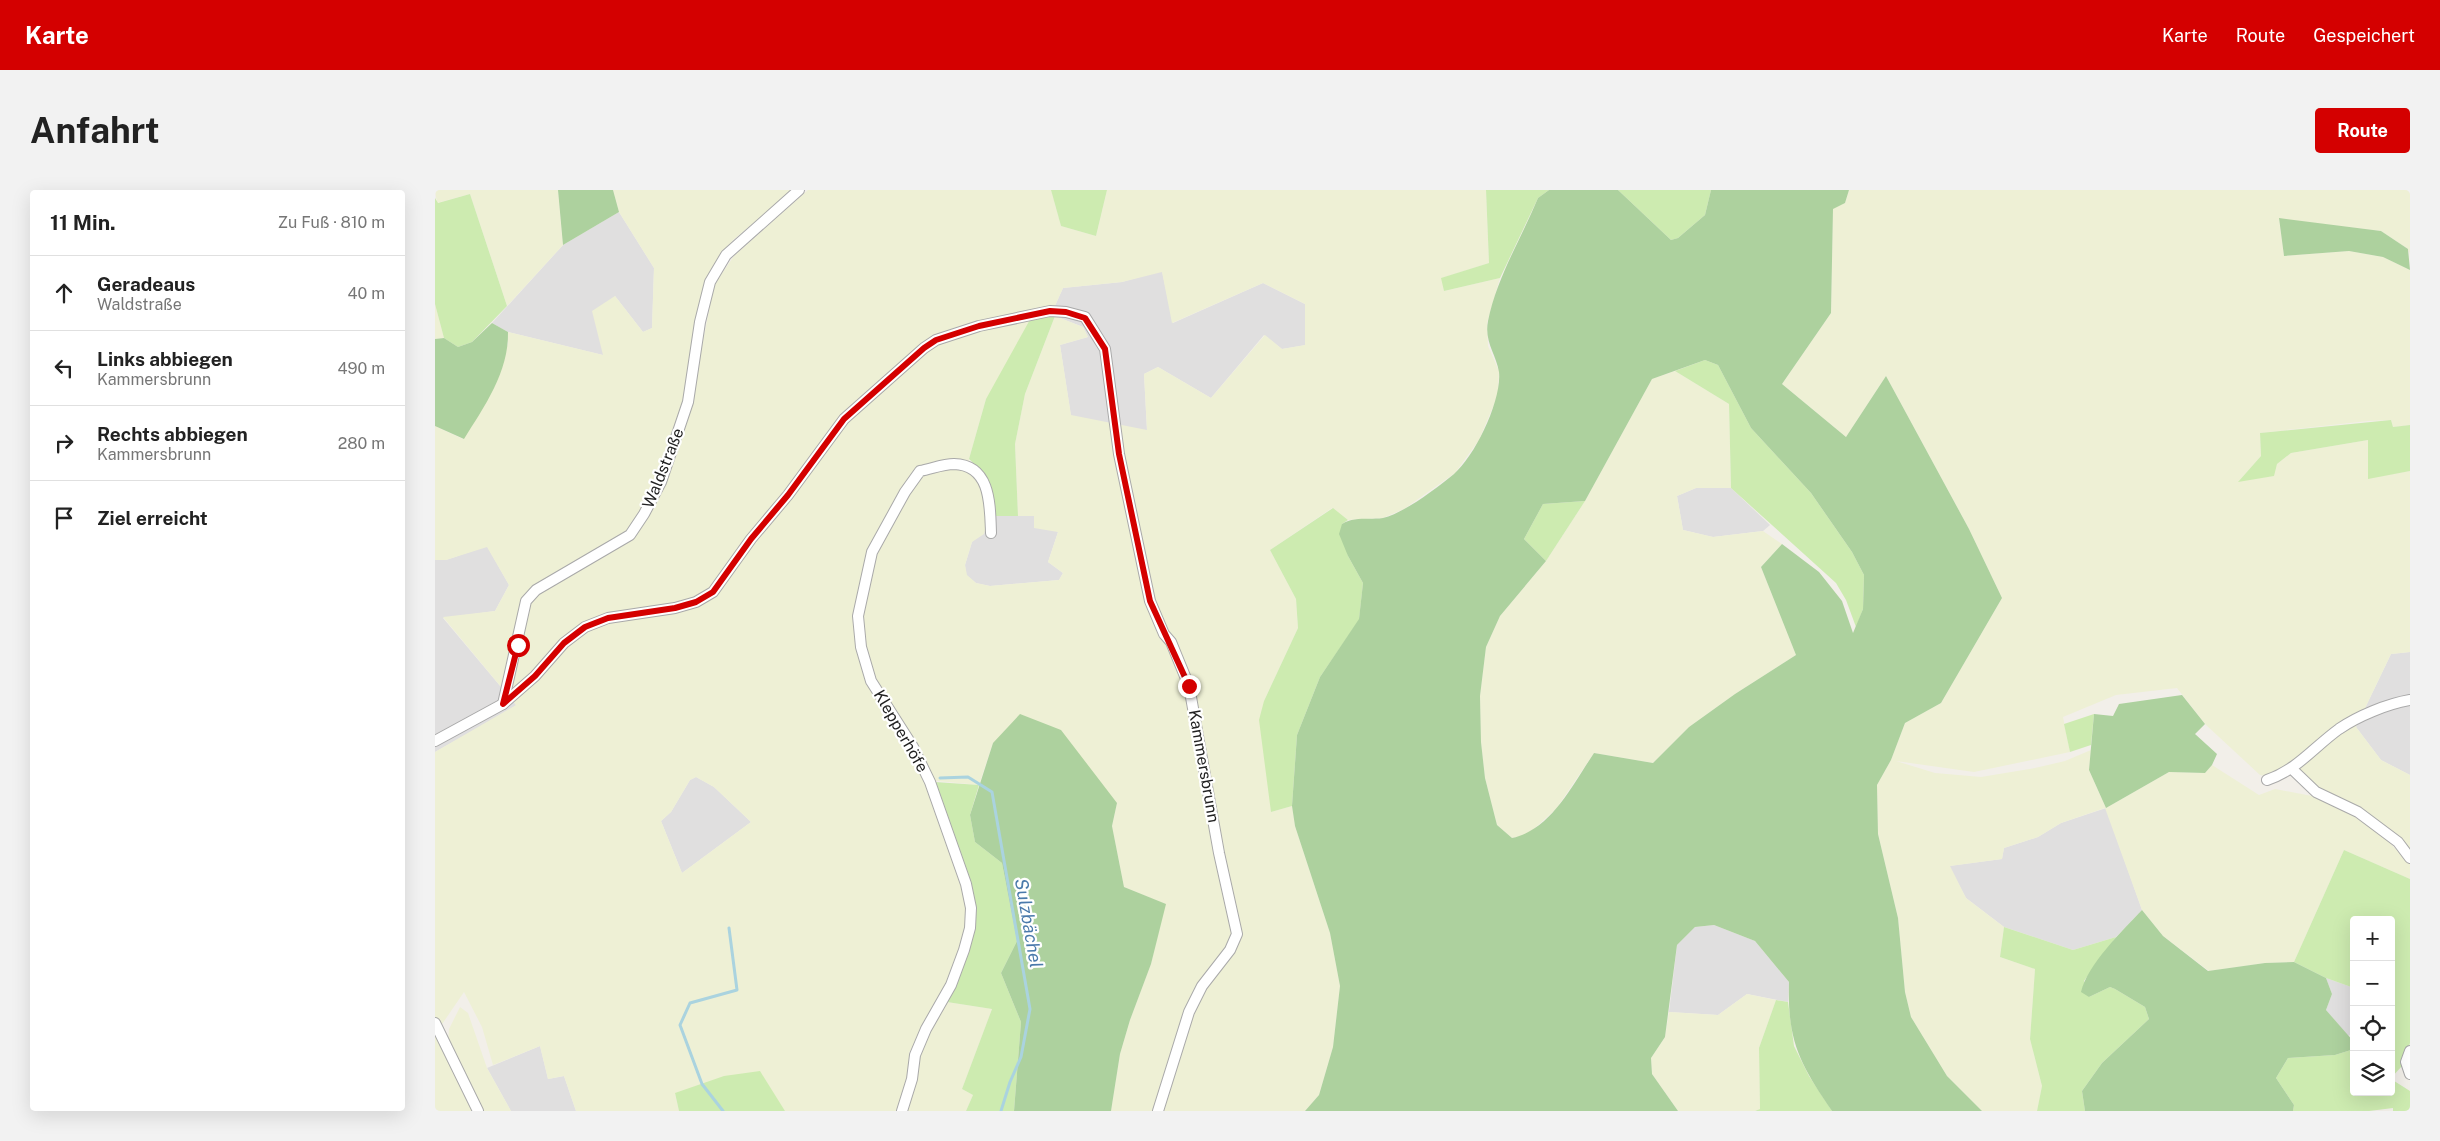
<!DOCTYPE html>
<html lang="de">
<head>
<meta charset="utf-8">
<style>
	body { margin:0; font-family:"Public Sans",sans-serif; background:#f2f2f2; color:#222 }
	.controls { position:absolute; right:15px; bottom:15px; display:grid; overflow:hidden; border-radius:5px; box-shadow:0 5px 20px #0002 }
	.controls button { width:45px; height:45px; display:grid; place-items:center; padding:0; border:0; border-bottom:1px solid #e0e0e0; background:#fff; color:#222; font:25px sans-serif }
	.stop { position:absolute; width:15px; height:15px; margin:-11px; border:4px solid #d40000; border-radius:50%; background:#fff }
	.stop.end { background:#d40000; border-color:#fff; box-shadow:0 1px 5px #0008 }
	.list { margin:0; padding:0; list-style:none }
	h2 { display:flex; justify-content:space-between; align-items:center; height:65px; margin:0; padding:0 20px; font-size:21px }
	h2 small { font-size:16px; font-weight:400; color:#767676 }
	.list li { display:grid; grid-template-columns:32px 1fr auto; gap:15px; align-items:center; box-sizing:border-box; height:75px; padding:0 20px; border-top:1px solid #e0e0e0 }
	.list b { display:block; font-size:19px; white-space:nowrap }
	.list p { margin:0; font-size:16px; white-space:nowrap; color:#767676 }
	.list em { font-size:16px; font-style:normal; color:#767676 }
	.icon { flex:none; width:28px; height:28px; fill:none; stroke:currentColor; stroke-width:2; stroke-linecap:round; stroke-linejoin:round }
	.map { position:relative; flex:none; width:1975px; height:921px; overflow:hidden; border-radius:5px }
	header { display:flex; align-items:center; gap:30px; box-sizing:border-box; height:70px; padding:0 25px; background:#d40000; color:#fff }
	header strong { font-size:24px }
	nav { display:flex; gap:28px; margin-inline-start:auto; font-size:18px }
	.intro { display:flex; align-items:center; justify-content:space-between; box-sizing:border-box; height:120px; padding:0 30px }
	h1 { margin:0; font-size:35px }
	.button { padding:12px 22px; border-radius:5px; background:#d40000; color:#fff; font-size:18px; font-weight:700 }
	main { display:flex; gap:30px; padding:0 30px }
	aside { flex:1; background:#fff; border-radius:5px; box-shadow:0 5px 20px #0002 }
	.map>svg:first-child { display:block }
	.residential { fill:#e0dfdf }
	.farmland { fill:#eef0d5; fill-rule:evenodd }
	.grass { fill:#cdebb0 }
	.forest { fill:#add19e; fill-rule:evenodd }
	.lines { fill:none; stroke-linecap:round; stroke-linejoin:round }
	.stream { stroke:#aad3df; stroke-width:3 }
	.street-casing { stroke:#a9a9a9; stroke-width:12 }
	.street { stroke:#fff; stroke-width:10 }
	.route { stroke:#d40000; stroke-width:6 }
	.labels { text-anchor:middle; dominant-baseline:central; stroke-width:4.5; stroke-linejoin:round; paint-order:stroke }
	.street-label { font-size:16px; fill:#222; stroke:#fff }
	.water-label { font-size:18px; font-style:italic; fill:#4a7aab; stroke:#fff }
</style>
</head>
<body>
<header>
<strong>Karte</strong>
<nav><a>Karte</a><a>Route</a><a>Gespeichert</a></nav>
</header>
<div class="intro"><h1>Anfahrt</h1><a class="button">Route</a></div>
<main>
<aside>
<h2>11 Min.<small>Zu Fuß · 810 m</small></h2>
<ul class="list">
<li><svg class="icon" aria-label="ahead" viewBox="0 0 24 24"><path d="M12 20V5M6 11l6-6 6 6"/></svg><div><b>Geradeaus</b><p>Waldstraße</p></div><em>40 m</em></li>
<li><svg class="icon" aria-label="left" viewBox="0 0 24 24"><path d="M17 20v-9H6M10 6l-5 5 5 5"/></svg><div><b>Links abbiegen</b><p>Kammersbrunn</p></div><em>490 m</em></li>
<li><svg class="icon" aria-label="right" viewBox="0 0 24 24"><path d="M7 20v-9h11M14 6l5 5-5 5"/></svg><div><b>Rechts abbiegen</b><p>Kammersbrunn</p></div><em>280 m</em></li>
<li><svg class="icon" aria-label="arrive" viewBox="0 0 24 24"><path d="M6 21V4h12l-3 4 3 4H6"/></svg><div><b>Ziel erreicht</b></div></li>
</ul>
</aside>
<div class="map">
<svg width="1975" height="921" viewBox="0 0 1975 921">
	<rect width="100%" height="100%" fill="#f2efe9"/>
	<g class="residential">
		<path d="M 184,22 L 219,78 L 217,138 L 208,142 L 180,106 L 168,165 L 73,142 L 57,133 L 128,55 Z"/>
		<path d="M 727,81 L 738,133 L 828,93 L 870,114 L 871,155 L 847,159 L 829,145 L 776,208 L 723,177 L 709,184 L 712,241 L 636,226 L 625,155 L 653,147 L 648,137 L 620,126 L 619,118 L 628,98 L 687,92 Z"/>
		<path d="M 1261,298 L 1296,298 L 1335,335 L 1328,341 L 1278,347 L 1248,340 L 1242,306 Z"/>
		<path d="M 554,326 L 599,326 L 623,342 L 613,372 L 628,383 L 624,390 L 555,396 L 541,393 L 531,385 L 530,375 L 537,352 Z"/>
		<path d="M 52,356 L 74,395 L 60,421 L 8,428 L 82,516 L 0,562 L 0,370 L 11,370 Z"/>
		<path d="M 1975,462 L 1975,585 L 1946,570 L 1921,537 L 1956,464 Z"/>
		<path d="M 261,587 L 279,597 L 316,632 L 247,683 L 226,631 L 236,622 L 255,590 Z"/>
		<path d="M 1671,618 L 1707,720 L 1681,747 L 1638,760 L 1569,737 L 1531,708 L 1514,676 L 1567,669 L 1569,658 L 1603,647 L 1626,633 Z"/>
		<path d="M 1279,735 L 1320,751 L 1354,792 L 1353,812 L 1312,804 L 1283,825 L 1234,822 L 1242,755 L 1260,737 Z"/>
		<path d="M 1891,788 L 1919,798 L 1919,842 L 1913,846 L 1891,820 L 1897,804 Z"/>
		<path d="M 105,856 L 113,889 L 129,886 L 141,921 L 76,921 L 52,878 Z"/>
	</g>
	<g class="farmland">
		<path d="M 0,0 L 123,0 L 128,55 L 72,116 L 35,4 L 2,13 Z"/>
		<path d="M 178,0 L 358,0 L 298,50 L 275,82 L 260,192 L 279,95 L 299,66 L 373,0 L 616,0 L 626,36 L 661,46 L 672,0 L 1051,0 L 1054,73 L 1007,88 L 1009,101 L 1065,88 L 1052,133 L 1053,156 L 1064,181 L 1063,205 L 1044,250 L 1020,283 L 969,319 L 948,328 L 913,330 L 897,318 L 835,360 L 861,409 L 863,438 L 829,511 L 836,622 L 857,616 L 860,636 L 895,743 L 905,796 L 898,857 L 884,905 L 870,921 L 676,921 L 685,864 L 695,830 L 716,774 L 730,714 L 689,697 L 677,636 L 682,613 L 558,553 L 544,595 L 492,590 L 523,679 L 532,713 L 532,736 L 515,790 L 474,863 L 478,866 L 463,921 L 350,921 L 344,913 L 240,904 L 244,921 L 141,921 L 129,886 L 113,889 L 105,856 L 58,875 L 47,837 L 29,802 L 1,843 L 37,921 L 0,921 L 0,562 L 81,515 L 8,427 L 60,421 L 74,395 L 52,357 L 11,370 L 0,370 L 0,236 L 28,249 L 73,154 L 73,142 L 168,165 L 157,121 L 180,106 L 208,142 L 217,138 L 219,78 L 184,22 ZM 727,82 L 737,133 L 828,93 L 870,114 L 870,155 L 847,159 L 830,145 L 776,208 L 723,177 L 709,184 L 712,240 L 636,225 L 625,155 L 653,147 L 648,137 L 620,126 L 590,204 L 580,254 L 583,326 L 599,326 L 599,338 L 623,342 L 613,372 L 628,383 L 624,390 L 555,396 L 541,393 L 532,385 L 530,375 L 537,352 L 549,344 L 554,326 L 547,292 L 534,280 L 534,269 L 551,209 L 619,118 L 628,98 L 687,92 ZM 261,587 L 279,597 L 316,632 L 247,683 L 226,631 L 236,622 L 255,590 Z"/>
		<path d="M 1414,0 L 1975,0 L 1975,64 L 1973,59 L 1946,41 L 1844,29 L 1849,66 L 1914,61 L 1948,67 L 1975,80 L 1975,235 L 1958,237 L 1956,230 L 1933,231 L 1825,243 L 1826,266 L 1804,291 L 1838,286 L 1842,274 L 1856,263 L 1933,250 L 1934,288 L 1975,281 L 1975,462 L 1956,464 L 1921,537 L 1946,570 L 1975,585 L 1975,665 L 1955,642 L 1927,621 L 1886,602 L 1853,579 L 1838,587 L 1825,585 L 1770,534 L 1742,498 L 1681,505 L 1628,527 L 1635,562 L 1539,582 L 1461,571 L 1500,583 L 1546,587 L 1600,578 L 1630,571 L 1656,560 L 1654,580 L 1671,618 L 1734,582 L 1770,583 L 1777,575 L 1824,605 L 1840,599 L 1877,606 L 1923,627 L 1948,646 L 1975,674 L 1975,689 L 1909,660 L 1859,772 L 1830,773 L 1774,781 L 1728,746 L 1707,720 L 1670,618 L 1626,633 L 1603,647 L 1569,658 L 1567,669 L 1515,676 L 1531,708 L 1569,737 L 1565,767 L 1600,779 L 1595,849 L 1607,896 L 1602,921 L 1547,921 L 1512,886 L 1476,827 L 1470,802 L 1463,728 L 1443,644 L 1442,595 L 1456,570 L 1470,533 L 1506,513 L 1567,408 L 1534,339 L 1451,186 L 1411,247 L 1347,194 L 1396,123 L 1398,18 L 1410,13 Z"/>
		<path d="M 0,114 L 9,148 L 0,149 Z"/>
		<path d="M 1240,181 L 1294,214 L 1296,298 L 1261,298 L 1242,306 L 1248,340 L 1278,347 L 1328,341 L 1347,354 L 1326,377 L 1361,465 L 1300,504 L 1254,537 L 1218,573 L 1159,563 L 1121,619 L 1092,645 L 1077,648 L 1062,635 L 1050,588 L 1046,552 L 1045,506 L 1051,457 L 1065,426 L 1111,371 L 1150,311 L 1217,189 Z"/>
		<path d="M 1312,804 L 1341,810 L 1324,858 L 1325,919 L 1320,921 L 1243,921 L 1217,884 L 1216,868 L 1230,847 L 1234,822 L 1283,825 Z"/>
		<path d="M 512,812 L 557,819 L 527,899 L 538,905 L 531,921 L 470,921 L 483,864 L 491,842 Z"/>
		<path d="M 25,817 L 33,823 L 52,878 L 76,921 L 47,921 L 13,852 L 14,839 Z"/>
	</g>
	<g class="grass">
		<path d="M 616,0 L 672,0 L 661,46 L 626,36 Z"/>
		<path d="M 1051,0 L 1114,0 L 1103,8 L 1065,88 L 1009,101 L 1006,88 L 1054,73 Z"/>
		<path d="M 1183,0 L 1276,0 L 1270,25 L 1243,48 L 1236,50 Z"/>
		<path d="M 35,4 L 72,116 L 37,152 L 23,157 L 9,148 L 0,114 L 0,8 L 3,13 Z"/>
		<path d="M 597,126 L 620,126 L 590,204 L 580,254 L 583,326 L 560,326 C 555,300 554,287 534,269 L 551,209 Z"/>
		<path d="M 1270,170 L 1283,175 L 1316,238 L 1376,303 L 1417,362 L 1429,385 L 1428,419 L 1421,437 L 1411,410 L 1401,393 L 1296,298 L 1294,214 L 1240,181 Z"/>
		<path d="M 1956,230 L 1958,237 L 1975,235 L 1975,281 L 1933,289 L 1933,250 L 1856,263 L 1842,274 L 1839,286 L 1803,292 L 1826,266 L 1825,243 Z"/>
		<path d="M 1150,311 L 1111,371 L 1089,349 L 1108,314 Z"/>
		<path d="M 898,318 L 913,330 L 907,334 L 913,366 L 928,393 L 924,430 L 885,487 L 862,545 L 857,616 L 836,622 L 824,530 L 829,511 L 863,438 L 861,409 L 835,360 Z"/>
		<path d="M 1659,524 L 1656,555 L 1635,562 L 1629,534 Z"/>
		<path d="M 500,592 L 544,595 L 535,625 L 540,652 L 567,673 L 582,751 L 566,783 L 586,832 L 579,921 L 531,921 L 538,905 L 527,899 L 557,819 L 512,812 L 526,782 L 539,739 Z"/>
		<path d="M 1909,660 L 1975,689 L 1975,853 L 1967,876 L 1956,888 L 1956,730 L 1919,730 L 1919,798 L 1891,788 L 1859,772 Z"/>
		<path d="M 1569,737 L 1638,760 L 1681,747 L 1649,791 L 1654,807 L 1675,797 L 1680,799 L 1710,817 L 1714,829 L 1667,873 L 1647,901 L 1650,921 L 1602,921 L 1607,896 L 1595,849 L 1600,779 L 1565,767 Z"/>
		<path d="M 1341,810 L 1353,812 L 1359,856 L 1374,886 L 1397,921 L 1320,921 L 1325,919 L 1324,858 Z"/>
		<path d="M 1919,859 L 1919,902 L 1956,902 L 1956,889 L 1975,901 L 1975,921 L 1958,921 L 1958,918 L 1934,921 L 1858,921 L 1859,915 L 1841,888 L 1853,868 L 1900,865 Z"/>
		<path d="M 325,881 L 350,921 L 244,921 L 240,903 L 289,886 Z"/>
	</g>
	<g class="forest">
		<path d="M 123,0 L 178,0 L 184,22 L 128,55 Z"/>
		<path d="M 1114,0 L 1183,0 L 1236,50 L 1243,48 L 1270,25 L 1276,0 L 1414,0 L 1410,13 L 1398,19 L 1396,123 L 1347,194 L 1411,247 L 1451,186 L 1534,339 L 1567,408 L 1506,513 L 1470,533 L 1456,570 L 1442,595 L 1443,644 L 1463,728 L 1470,802 L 1476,827 L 1512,886 L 1547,921 L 1397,921 C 1365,874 1352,851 1354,792 L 1320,751 L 1279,735 L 1260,737 L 1242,755 L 1230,847 L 1216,868 L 1217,884 L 1243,921 L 870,921 L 884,905 L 898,857 L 905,796 L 895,743 L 860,636 L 857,616 L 862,545 L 885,487 L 924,429 L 928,393 L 913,366 L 904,344 L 907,334 C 919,326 934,330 948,328 C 969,323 1002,298 1019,284 C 1040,266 1067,210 1064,182 C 1061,164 1049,152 1053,131 C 1062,87 1086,49 1103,8 ZM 1270,170 L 1283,175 L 1316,238 L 1376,303 L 1417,362 L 1429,385 L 1428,419 L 1418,443 L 1407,411 L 1384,382 L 1347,354 L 1326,377 L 1361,465 L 1300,504 L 1254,537 L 1218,573 L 1159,563 C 1138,594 1116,640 1077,648 L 1062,635 L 1050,588 L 1046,552 L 1045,506 L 1051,457 L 1065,426 L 1111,371 L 1089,349 L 1108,314 L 1150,311 L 1217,189 Z"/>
		<path d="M 1844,28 L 1946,41 L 1973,59 L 1975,80 L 1948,67 L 1914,61 L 1849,66 Z"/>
		<path d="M 57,133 L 73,142 C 74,182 49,217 29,249 L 0,236 L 0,149 L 9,148 L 23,157 L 37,152 Z"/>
		<path d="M 1747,505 L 1770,534 L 1760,544 L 1782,564 L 1777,575 L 1770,583 L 1734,582 L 1671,618 L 1654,580 L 1659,524 L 1678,526 L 1684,514 Z"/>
		<path d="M 585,524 L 626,540 L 682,613 L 677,636 L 689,697 L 731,714 L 716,774 L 695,830 L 685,864 L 676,921 L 579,921 L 586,832 L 566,783 L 582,751 L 567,673 L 540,652 L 535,625 L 558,553 Z"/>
		<path d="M 1707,720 L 1728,746 L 1773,781 L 1830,773 L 1859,772 L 1891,788 L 1897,804 L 1891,820 L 1919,852 L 1919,859 L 1900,865 L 1853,868 L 1841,888 L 1859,915 L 1858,921 L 1650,921 L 1647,901 L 1667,873 L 1714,829 L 1710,817 L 1680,799 L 1675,797 L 1654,807 L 1646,802 C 1653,774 1687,741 1707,720 Z"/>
	</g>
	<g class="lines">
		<g class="stream">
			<path d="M 505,588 L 533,587 L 557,602 L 595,819 L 586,867 L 575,892 L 566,921"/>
			<path d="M 288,921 L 267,894 L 245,835 L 255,813 L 302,800 L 294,738"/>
		</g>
		<defs>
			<g id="street">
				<path d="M 68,514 L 91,411 L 101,400 L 195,345 L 209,324 L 226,292 L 253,212 L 265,132 L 275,92 L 291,65 L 364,0"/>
				<path d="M 0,551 L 68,514 L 100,486 L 129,453 L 150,437 L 173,428 L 240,418 L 261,412 L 278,402 L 316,349 L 353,305 L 409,229 L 489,158 L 501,150 L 544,136 L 615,121 L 631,122 L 650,127 L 670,159 L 684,264 L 715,411 L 729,444 L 736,452 L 754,496 L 784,663 L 802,744 L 795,760 L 767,796 L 754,822 L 723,921"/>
				<path d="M 1857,579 L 1881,602 L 1923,622 L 1963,652 L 1975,668"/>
				<path d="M 1832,590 C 1862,580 1879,557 1904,539 C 1923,526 1952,514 1975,510"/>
				<path d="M 0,833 L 43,921"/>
				<path d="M 1975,861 L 1971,872 L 1975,884"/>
				<path d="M 467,921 L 477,889 L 480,865 L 491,839 L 516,795 L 529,760 L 535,738 L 536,718 L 531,694 L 495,592 L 478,557 L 436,491 L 426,457 L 423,426 L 437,362 L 470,302 L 485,281 C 496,279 508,274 519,274 C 556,275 555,315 556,343"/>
			</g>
		</defs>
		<use href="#street" class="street-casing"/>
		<use href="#street" class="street"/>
	</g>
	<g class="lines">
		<path class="route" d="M 83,455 L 68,514 L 100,486 L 129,453 L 150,437 L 173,428 L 240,418 L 261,412 L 278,402 L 316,349 L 353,305 L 409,229 L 489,158 L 501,150 L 544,136 L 615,121 L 631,122 L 650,128 L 670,159 L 684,264 L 715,411 L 754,496"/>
	</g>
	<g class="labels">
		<g class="street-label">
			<text transform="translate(228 278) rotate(-68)">Waldstraße</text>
			<text transform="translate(466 541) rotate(60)">Klepperhöfe</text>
			<text transform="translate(769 576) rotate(80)">Kammersbrunn</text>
		</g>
		<g class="water-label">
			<text transform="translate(594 733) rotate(80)">Sulzbächel</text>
		</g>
	</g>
</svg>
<div class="controls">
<button>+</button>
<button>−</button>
<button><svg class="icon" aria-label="locate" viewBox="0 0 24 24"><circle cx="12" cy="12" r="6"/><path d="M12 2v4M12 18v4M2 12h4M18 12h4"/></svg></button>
<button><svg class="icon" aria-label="layers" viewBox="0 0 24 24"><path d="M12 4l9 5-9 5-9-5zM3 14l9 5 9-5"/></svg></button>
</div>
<div class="stop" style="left:83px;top:455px"></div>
<div class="stop end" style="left:754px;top:496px"></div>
</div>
</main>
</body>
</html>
